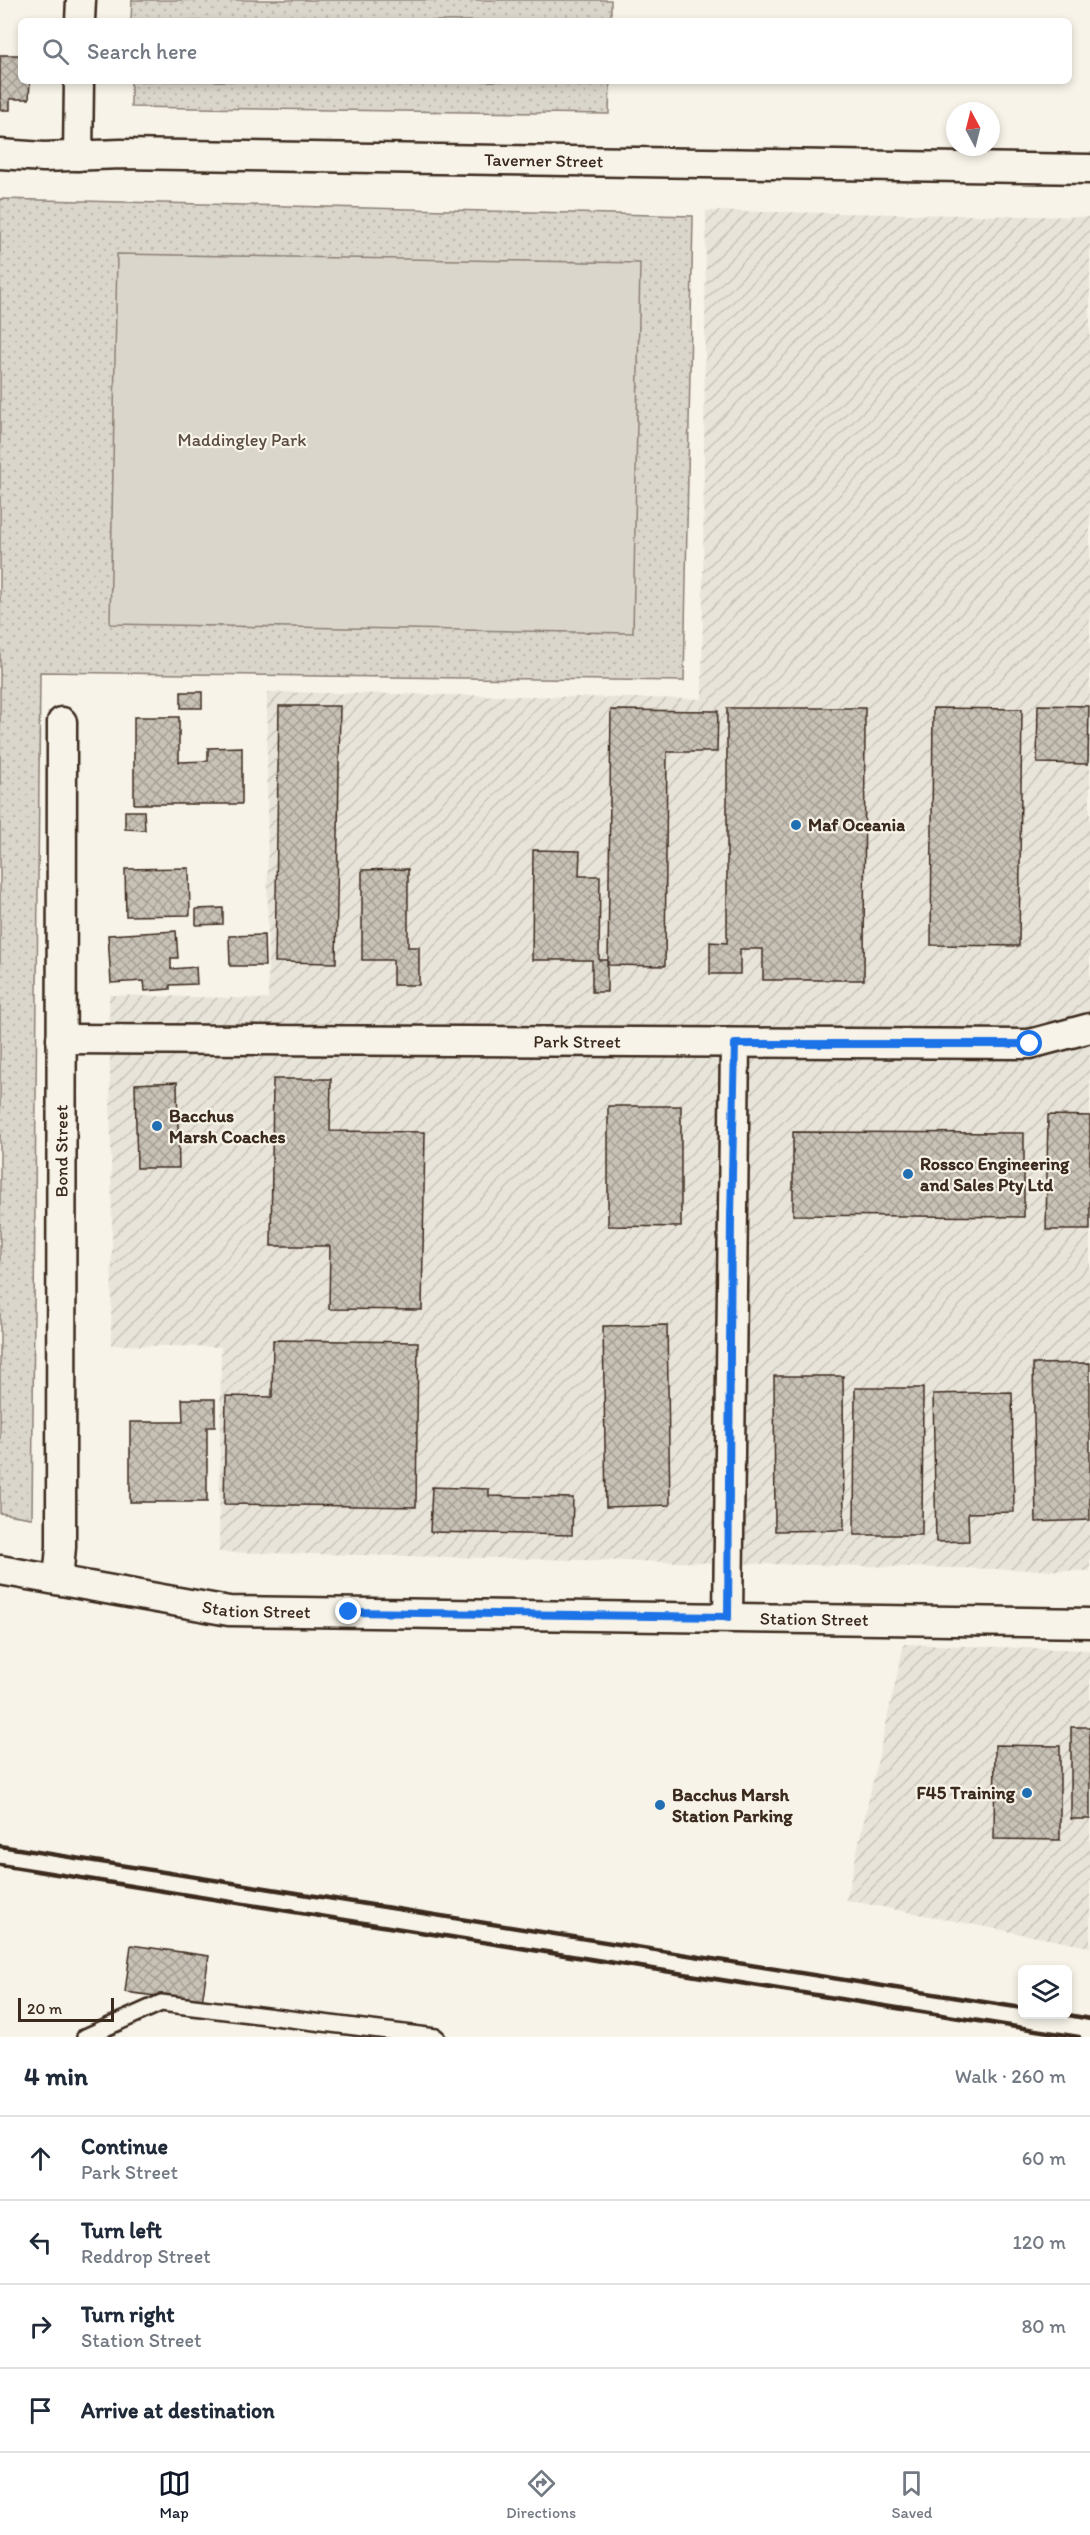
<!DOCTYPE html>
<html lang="en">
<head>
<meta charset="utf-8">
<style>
	body { margin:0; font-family:Itim,sans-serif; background:#f6f6f7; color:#1f2937 }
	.controls { position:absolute; right:18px; bottom:18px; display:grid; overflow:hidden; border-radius:9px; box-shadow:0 3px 9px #0003 }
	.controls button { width:54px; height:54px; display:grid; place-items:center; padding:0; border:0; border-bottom:2px solid #e0e1e3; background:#fff; color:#1f2937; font:30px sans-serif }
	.compass { position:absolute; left:946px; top:102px; width:54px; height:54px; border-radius:50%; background:#fff; box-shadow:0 3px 9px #0003; rotate:353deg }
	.scale { position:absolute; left:18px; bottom:15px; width:96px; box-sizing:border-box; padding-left:6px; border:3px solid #3b2a1e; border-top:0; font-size:16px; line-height:21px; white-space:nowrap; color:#3b2a1e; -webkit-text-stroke:4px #f7f3e8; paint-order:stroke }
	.stop { position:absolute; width:18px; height:18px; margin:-14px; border:4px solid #1a73e8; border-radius:50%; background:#fff }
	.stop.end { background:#1a73e8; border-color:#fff; box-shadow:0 2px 6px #0008 }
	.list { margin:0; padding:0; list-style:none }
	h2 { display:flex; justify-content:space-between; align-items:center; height:78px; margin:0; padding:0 24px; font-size:26px }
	h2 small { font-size:20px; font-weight:400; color:#747a83 }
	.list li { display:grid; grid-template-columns:39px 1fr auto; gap:18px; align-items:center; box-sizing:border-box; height:84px; padding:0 24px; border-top:2px solid #e0e1e3 }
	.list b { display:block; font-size:22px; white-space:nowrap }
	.list p { margin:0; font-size:20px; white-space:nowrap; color:#747a83 }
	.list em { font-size:20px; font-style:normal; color:#747a83 }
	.icon { flex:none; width:33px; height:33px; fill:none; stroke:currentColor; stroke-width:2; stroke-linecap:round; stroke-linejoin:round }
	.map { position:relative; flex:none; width:1090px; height:2037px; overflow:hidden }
	.search { position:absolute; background:#fff; box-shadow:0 3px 9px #0003; left:18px; right:18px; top:18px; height:66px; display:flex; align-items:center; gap:15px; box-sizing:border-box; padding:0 21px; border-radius:9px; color:#747a83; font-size:22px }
	.sheet { height:414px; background:#fff }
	nav { display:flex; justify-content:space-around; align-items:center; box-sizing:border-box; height:84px; border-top:2px solid #e0e1e3; background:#fff; font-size:16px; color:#747a83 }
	nav a { display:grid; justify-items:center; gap:3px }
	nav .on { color:#111827 }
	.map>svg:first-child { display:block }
	.industrial { fill:url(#industrial-furrows) }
	.grass { fill:url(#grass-dots); stroke:#8b8074; stroke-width:1.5 }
	.pitch { fill:#dbd6cb; stroke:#8b8074; stroke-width:1.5 }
	.building { fill:url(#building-cross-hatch); stroke:#3b2a1e; stroke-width:1.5 }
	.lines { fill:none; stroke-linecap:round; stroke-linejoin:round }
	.service-casing { stroke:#3b2a1e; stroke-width:20 }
	.minor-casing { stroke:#3b2a1e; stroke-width:33 }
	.service { stroke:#f7f3e8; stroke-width:15 }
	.minor { stroke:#f7f3e8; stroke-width:28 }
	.rail { stroke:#3b2a1e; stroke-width:4.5 }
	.route { stroke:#1a73e8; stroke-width:8 }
	.poi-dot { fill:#1f6fb2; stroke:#f7f3e8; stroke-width:2 }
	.labels { text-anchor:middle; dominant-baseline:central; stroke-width:4.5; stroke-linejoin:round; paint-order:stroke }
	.street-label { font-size:18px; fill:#3b2a1e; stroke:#f7f3e8 }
	.park-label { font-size:18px; fill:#5b4c41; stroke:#f7f3e8 }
	.poi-label { font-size:18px; font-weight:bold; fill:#3b2a1e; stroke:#f7f3e8; text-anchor:start }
</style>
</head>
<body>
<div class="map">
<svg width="1090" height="2037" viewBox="0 0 1090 2037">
	<defs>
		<pattern id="industrial-furrows" width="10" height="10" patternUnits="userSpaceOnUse" patternTransform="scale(1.5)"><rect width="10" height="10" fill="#e9e4d9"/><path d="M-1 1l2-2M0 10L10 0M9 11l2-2" fill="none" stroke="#c9c4ba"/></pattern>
		<pattern id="grass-dots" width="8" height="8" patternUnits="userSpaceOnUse" patternTransform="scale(1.5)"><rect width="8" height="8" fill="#dbd6cb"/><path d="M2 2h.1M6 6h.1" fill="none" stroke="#bdb8ae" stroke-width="1.8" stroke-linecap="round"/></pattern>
		<pattern id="building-cross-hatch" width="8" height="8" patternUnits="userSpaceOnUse" patternTransform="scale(1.5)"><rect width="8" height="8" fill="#c8c1b6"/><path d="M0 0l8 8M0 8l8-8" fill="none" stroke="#a49d93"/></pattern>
	</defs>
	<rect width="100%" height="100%" fill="#f7f3e8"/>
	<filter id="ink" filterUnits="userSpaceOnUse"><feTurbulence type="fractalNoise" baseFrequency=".0167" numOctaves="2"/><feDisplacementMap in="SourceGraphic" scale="12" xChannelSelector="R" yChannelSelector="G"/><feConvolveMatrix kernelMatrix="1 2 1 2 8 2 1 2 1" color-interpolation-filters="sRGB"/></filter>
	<g filter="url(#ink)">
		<g class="industrial">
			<path d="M 706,211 L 1090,217 L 1090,1571 L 219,1552 L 221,1347 L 111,1345 L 112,1232 L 109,995 L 268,999 L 267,692 L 702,699 Z"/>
			<path d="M 904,1644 L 1090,1650 L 1090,1947 L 846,1900 Z"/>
		</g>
		<g class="grass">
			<path d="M 132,0 L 611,0 L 611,21 L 131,21 Z"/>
			<path d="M 131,81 L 610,81 L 609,114 L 131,107 Z"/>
			<path d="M 0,199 L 693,216 L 684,681 L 40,672 L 32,1518 L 0,1513 Z"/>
		</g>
		<path class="pitch" d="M 117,254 L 640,263 L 633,633 L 110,624 Z"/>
		<g class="building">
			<path d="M 0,55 L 21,55 L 21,81 L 30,81 L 29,99 L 10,99 L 10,110 L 0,110 Z"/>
			<rect x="181" y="692" width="21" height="16"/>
			<path d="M 1038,705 L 1089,706 L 1088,764 L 1037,763 Z"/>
			<path d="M 279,706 L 340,706 L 336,963 L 275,962 Z"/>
			<path d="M 727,708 L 865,708 L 864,980 L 763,980 L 763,949 L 740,949 L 740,974 L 710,974 L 710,942 L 727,943 Z"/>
			<path d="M 933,708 L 1022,709 L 1019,946 L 931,945 Z"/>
			<path d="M 611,710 L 718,711 L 717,752 L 667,752 L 665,966 L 608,965 Z"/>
			<path d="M 134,717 L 179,717 L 179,762 L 208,761 L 208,748 L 242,747 L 242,804 L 134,804 Z"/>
			<path d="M 125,811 L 144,811 L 145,830 L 125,829 Z"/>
			<path d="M 533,850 L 580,851 L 579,876 L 600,876 L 599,960 L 607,960 L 607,992 L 592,992 L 592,960 L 532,960 Z"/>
			<path d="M 189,868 L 190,915 L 126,916 L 125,869 Z"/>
			<path d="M 408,869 L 408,947 L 419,947 L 419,985 L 393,985 L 393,960 L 362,960 L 362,870 Z"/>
			<path d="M 223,908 L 223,924 L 196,925 L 196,909 Z"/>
			<path d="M 176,931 L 178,958 L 171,958 L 171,969 L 196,967 L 197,984 L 170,985 L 170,989 L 145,991 L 144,981 L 111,983 L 108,935 Z"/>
			<path d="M 264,935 L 265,966 L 230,966 L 229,936 Z"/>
			<path d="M 273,1079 L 331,1079 L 330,1131 L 425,1132 L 422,1310 L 329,1309 L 330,1246 L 271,1246 Z"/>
			<path d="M 177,1082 L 179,1168 L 137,1168 L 135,1084 Z"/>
			<path d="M 608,1106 L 681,1106 L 681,1227 L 608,1226 Z"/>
			<path d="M 1048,1115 L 1090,1116 L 1090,1230 L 1046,1230 Z"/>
			<path d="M 793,1132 L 1024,1133 L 1024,1217 L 793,1215 Z"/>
			<path d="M 667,1325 L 670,1505 L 606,1507 L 603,1326 Z"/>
			<path d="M 273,1340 L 418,1342 L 416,1507 L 224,1504 L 226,1396 L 272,1397 Z"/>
			<path d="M 1090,1363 L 1090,1520 L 1036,1522 L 1033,1364 Z"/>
			<path d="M 774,1376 L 843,1376 L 844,1530 L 775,1531 Z"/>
			<path d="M 855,1388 L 923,1388 L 922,1535 L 854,1535 Z"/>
			<path d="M 1012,1392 L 1014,1512 L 968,1513 L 969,1541 L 936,1542 L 933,1394 Z"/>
			<path d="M 182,1399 L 215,1399 L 215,1427 L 207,1427 L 207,1502 L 130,1502 L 130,1422 L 183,1422 Z"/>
			<path d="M 432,1487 L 489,1489 L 489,1496 L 573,1498 L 572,1535 L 430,1532 Z"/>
			<rect x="1071" y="1727" width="19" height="92"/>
			<path d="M 995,1745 L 1060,1746 L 1060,1840 L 994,1839 Z"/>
			<path d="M 131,1945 L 209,1956 L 202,2002 L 125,1992 Z"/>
		</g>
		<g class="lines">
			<defs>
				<path id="service" d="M 85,2037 L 161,2003 L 436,2037"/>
				<g id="minor">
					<path d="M 80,21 L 81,0"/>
					<path id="s1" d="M 0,154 L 44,157 L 121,154 L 1090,169"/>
					<path d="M 78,156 L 79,81"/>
					<path id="s2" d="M 61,1039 L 1030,1044 L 1090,1028"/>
					<path id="s3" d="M 0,1570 L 229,1611 L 1090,1623"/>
					<path id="s4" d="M 58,1580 L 61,1547 L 62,722"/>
					<path d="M 728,1617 L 735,1044"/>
				</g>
			</defs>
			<use href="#service" class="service-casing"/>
			<use href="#minor" class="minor-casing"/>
			<use href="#service" class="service"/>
			<use href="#minor" class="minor"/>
			<g class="rail">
				<path d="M 0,1846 L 1022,2008"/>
				<path d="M 0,1865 L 1079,2037"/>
				<path d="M 1063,2014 L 1090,2019"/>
			</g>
		</g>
	</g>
	<g class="lines" filter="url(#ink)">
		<path class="route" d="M 349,1612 L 728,1617 L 731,1216 L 735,1044 L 1030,1044"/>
	</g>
	<g class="poi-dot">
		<circle cx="796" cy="825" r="6"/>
		<circle cx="157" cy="1126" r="6"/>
		<circle cx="908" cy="1174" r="6"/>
		<circle cx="1027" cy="1793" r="6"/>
		<circle cx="660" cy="1805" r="6"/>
	</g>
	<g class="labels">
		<g class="street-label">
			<text stroke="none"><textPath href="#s1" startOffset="544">Taverner Street</textPath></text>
			<text stroke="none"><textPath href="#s2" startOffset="516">Park Street</textPath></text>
			<text stroke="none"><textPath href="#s4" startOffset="429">Bond Street</textPath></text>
			<text stroke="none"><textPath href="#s3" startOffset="260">Station Street</textPath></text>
			<text stroke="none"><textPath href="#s3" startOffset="818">Station Street</textPath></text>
		</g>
		<g class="park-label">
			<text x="242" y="440">Maddingley Park</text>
		</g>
		<g class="poi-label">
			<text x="808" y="825">Maf Oceania</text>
			<text x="169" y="1116">Bacchus<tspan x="169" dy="21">Marsh Coaches</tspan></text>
			<text x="920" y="1164">Rossco Engineering<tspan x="920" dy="21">and Sales Pty Ltd</tspan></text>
			<text x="1015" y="1793" text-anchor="end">F45 Training</text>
			<text x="672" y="1795">Bacchus Marsh<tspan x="672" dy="21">Station Parking</tspan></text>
		</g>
	</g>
</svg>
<div class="controls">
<button><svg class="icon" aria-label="layers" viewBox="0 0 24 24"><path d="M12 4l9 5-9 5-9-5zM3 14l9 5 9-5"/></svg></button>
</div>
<svg class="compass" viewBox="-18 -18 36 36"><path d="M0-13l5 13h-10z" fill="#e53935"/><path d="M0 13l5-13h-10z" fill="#747a83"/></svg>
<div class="scale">20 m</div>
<div class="stop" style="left:1030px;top:1044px"></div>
<div class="stop end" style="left:349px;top:1612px"></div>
<div class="search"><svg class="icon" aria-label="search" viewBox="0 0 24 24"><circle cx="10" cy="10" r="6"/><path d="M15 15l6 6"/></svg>Search here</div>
</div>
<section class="sheet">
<h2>4 min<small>Walk · 260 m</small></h2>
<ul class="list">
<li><svg class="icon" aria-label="ahead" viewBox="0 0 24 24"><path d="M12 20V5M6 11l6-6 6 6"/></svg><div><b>Continue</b><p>Park Street</p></div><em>60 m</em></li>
<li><svg class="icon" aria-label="left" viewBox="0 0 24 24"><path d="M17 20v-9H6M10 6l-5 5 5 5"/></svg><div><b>Turn left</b><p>Reddrop Street</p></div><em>120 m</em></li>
<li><svg class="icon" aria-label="right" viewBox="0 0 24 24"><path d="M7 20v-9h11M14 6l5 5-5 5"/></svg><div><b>Turn right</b><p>Station Street</p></div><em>80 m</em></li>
<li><svg class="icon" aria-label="arrive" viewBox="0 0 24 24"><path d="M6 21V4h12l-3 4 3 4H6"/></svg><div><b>Arrive at destination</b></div></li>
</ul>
</section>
<nav>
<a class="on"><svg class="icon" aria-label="map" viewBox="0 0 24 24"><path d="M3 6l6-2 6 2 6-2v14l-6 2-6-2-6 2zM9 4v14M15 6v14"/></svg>Map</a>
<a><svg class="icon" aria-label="directions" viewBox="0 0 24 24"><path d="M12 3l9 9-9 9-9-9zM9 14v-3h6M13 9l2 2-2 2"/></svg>Directions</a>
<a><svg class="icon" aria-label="saved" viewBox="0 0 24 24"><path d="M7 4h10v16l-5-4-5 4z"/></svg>Saved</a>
</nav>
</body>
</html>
